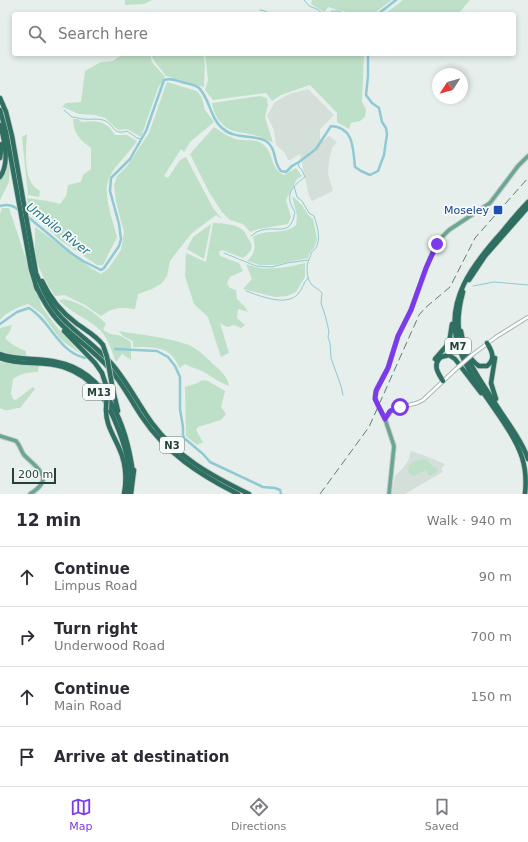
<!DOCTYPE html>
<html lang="en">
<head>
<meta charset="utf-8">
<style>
	body { margin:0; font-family:"DejaVu Sans",sans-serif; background:#f7f7f7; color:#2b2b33 }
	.compass { position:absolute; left:432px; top:68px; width:36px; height:36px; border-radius:50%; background:#fff; box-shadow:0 2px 6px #0003; rotate:234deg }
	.scale { position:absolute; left:12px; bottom:10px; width:44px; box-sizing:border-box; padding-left:4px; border:2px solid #24423a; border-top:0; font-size:11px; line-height:14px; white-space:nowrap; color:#24423a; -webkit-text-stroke:3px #f7fbf9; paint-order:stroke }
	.stop { position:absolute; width:12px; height:12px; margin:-9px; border:3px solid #7c3aed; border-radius:50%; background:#fff }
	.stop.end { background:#7c3aed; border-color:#fff; box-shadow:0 1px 4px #0008 }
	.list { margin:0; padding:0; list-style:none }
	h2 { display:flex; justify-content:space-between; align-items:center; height:52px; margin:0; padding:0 16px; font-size:17px }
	h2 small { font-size:13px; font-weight:400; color:#7c7c81 }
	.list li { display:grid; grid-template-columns:26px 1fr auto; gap:12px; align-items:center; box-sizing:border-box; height:60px; padding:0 16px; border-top:1px solid #e1e1e2 }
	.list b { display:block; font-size:15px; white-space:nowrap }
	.list p { margin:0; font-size:13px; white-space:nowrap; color:#7c7c81 }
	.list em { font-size:13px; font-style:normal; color:#7c7c81 }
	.icon { flex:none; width:22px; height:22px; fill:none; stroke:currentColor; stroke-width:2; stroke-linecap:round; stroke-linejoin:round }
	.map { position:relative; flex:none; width:528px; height:494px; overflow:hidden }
	.search { position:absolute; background:#fff; box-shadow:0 2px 6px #0003; left:12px; right:12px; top:12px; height:44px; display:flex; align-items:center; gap:10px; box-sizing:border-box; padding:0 14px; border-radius:4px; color:#7c7c81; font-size:15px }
	.sheet { height:292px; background:#fff }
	nav { display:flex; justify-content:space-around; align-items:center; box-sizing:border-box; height:56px; border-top:1px solid #e1e1e2; background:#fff; font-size:11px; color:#7c7c81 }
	nav a { display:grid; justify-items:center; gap:2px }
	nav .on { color:#7c3aed }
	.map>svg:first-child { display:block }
	.built { fill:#d4dfda }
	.green { fill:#bfe0c8 }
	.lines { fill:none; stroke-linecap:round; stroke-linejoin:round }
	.stream { stroke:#8ec9d4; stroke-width:1 }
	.river { stroke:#8ec9d4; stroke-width:2.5 }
	.minor-casing { stroke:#a8b8b2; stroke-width:4.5 }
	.major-casing { stroke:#c2cac8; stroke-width:5.5 }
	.highway-casing { stroke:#c2cac8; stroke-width:6 }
	.minor { stroke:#fff; stroke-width:2.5 }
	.major { stroke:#6aa596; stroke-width:3.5 }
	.highway { stroke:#2f6f62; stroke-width:4.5 }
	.rail { stroke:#5f7d75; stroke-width:1; stroke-dasharray:8 4; stroke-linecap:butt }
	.minor-bridge-casing { stroke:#a8b8b2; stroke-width:4.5; stroke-linecap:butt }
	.highway-bridge-casing { stroke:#c2cac8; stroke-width:6; stroke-linecap:butt }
	.minor-bridge { stroke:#fff; stroke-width:2.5 }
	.highway-bridge { stroke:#2f6f62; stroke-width:4.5 }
	.route { stroke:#7c3aed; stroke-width:5 }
	.transit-dot { fill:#1a4fb4; stroke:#f7fbf9; stroke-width:1.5 }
	.labels { text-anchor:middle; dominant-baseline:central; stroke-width:3.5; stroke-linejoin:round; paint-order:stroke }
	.shield { fill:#f7fbf9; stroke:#637a73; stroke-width:1 }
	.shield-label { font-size:10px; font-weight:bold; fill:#24423a }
	.transit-label { font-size:11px; fill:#164399; stroke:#f7fbf9; text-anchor:end }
	.water-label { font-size:12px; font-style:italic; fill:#1c6f80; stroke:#f7fbf9 }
</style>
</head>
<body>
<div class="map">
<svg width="528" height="494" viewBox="0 0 528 494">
	<rect width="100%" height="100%" fill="#e6efeb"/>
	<g class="built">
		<path d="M 308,89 L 334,115 L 320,129 L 320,139 L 324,140 L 329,136 L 337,142 L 332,148 L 329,161 L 328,174 L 333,191 L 312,201 L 309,196 L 300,154 L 290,160 L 288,160 L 284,152 L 276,145 L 274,130 L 267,116 L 275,102 L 289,94 Z"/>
		<path d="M 411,451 L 423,455 L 445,464 L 441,469 L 443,471 L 441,473 L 405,494 L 391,494 L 395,476 L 403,468 L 408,461 Z"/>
	</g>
	<g class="green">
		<path d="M 125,0 L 152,0 L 144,4 L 125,5 Z"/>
		<path d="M 312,0 L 392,0 L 373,14 L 350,13 L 328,7 L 324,12 L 311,4 Z"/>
		<path d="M 403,0 L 470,0 L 458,14 L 385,14 Z"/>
		<path d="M 123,54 L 150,54 L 152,62 L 165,77 L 158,88 L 141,137 L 127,129 L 118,130 L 105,118 L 95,115 L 79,114 L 63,107 L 59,110 L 66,103 L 81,102 L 85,71 L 101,62 L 113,61 Z"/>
		<path d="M 151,54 L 203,54 L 205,64 L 204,87 L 166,76 C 161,68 154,63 151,54 Z"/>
		<path d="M 205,54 L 364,54 L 362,102 L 366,109 L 365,117 L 360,121 L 351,123 L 349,129 L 337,122 L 337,113 L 310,85 L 281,95 L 272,101 L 266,93 L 213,100 L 205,90 L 208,80 Z"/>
		<path d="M 167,82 L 197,91 L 202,98 L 205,110 L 214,122 L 190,142 L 184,152 L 181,149 L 164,176 L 168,178 L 180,160 L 186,157 L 213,208 L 222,219 L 216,215 L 192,233 L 183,244 L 170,261 L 167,276 L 162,283 L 152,289 L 138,294 L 135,309 C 120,307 113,307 101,316 L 85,305 L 65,295 L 55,296 C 48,285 41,274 37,262 C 34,251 35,238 35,227 L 91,268 L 101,274 L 108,269 L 121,250 L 124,232 L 116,202 L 114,185 L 117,176 L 127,166 L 149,133 Z"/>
		<path d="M 260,96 L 267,98 L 268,105 L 265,117 L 273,143 C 266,139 258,136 250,134 C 244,132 237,133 231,130 C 221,126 213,114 212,103 Z"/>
		<path d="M 73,119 L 78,119 L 82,122 C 97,120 107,121 115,135 L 127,135 L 137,141 C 129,153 117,163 110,176 C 101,191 113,221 117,237 L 103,265 L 97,265 L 60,240 L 42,223 L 30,215 L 27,198 L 48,201 L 60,204 L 66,196 L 68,185 L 81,182 L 83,175 L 91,169 L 91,148 C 80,140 73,133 73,119 Z"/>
		<path d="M 214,127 C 220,131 227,136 233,138 C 242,142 253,138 261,143 C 275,151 269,169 284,175 L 296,168 L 302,176 L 297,179 L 286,200 L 291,217 L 288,224 L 258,229 L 250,232 L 243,224 L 230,220 L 222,212 L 209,192 L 190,154 Z"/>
		<path d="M 27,134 C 26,147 24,175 33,185 C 34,187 37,189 40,191 L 39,197 L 28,195 L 22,137 Z"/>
		<path d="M 7,163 L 10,165 L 9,182 L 0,200 L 0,180 L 4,176 Z"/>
		<path d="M 292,196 L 302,205 L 308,215 L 313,219 L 317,239 L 314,248 L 309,254 L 308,258 L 275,265 L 260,265 L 247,261 C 255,253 256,248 253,237 C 266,228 284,236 296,225 L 297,216 Z"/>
		<path d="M 2,208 L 9,208 L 42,307 L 55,325 L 81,354 L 61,340 L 42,314 L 28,304 C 18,307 6,312 0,320 L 0,214 Z"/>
		<path d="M 213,223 C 220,223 236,224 241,229 C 244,230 246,234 247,237 C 255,247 252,251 243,258 L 222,250 L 219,252 L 220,256 L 239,263 L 243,271 L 230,277 L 227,283 L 230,288 L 236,290 L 237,299 L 245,307 L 248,312 L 238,309 L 237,318 L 245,325 L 241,328 L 234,325 L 227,327 L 220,323 L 229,353 L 221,357 L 208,317 L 194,304 L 185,276 L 186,253 L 206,262 Z"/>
		<path d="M 211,224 L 204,259 L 187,249 L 193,237 Z"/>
		<path d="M 305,263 L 305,277 L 296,292 L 287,296 L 275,297 L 243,289 L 252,279 L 246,264 C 265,272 285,268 305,263 Z"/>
		<path d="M 64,299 C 79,302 95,312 106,324 L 103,329 C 108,334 111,334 117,335 C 121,335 127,340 131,342 L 131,360 L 122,354 L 116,362 C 113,354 110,345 106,338 C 99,323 71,314 59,300 Z"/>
		<path d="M 12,325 L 10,331 L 5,338 C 9,343 19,349 26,351 L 26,356 L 10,354 L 0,351 L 0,328 Z"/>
		<path d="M 119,331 C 142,335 166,337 189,345 C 198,349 206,357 213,364 C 220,370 228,377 229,386 C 218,382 210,375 200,370 C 195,368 190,367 185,364 L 180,368 C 177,364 176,360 173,357 C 164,345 146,348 133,347 L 133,341 L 123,336 Z"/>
		<path d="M 0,362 L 39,366 L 38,372 C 29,372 21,373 13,379 L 11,393 L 13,399 L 16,400 L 33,387 L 35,389 L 20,408 C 12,408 8,413 0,408 Z"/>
		<path d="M 202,380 L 208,381 L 225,391 L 221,407 L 226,414 L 221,420 L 198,427 L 196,430 L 203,442 L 197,445 L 186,436 L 185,387 L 198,383 Z"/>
		<path d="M 422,459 L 427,460 L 432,465 L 432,467 L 435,466 L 438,472 L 429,476 L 426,470 L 415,476 L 411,475 L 408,471 L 409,465 L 415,461 Z"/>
	</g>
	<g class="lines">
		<g class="stream">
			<path d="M 304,0 L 309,6 L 317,9 L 323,14"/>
			<path d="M 260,10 L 265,11 L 271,14"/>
			<path d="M 329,14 L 332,11 L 339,11 L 346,14"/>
			<path d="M 64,110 L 72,117 C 77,117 79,119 84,119 C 90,120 97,118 103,120 C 115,124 112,136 127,131 L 137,138 L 142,139"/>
			<path d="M 294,186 L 297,197 L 302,201 L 309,213 L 314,216 C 318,228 323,244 311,253 C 311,257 309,258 308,262 C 306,269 307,279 312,285 C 315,288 319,289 322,293 L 321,303 L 325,315 L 329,331 L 328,337 L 330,343 L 331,358 L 341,386 L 343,395"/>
			<path d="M 251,236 C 254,234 256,232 259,231 C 277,224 290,239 295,212 C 284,196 291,187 305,177 L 302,170 L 299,167 L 298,163"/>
			<path d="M 224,253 L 256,266 L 272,267 L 287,263 L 308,260"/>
			<path d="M 473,286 L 494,282 L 528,285"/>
			<path d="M 246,291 C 260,296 286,307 298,294 C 302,290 303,283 308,278"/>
		</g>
		<g class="river">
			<path d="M 378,14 L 396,0"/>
			<path d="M 0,206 C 8,204 13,205 20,211"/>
			<path d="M 27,216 L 71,253 L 83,261 L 101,270 L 104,268 L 119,246 L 121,239 L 119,224 L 110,191 L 111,178 L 130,159 L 146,131 L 164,80 C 171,78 175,80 182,82 C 188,84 195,84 199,88 C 210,99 210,118 222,128 C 235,140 253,134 266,141 C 277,148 273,163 281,171 L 286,172 L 292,166 L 299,162 L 316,149 L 331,126 C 354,127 353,149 355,167 L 361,171 L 370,175 L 378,171 L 384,155 L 387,134 L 386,128 L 382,122 L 379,108 L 372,103 L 366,95 L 368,76 L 368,54"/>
			<path d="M 0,324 L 17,312 L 29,308 C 51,321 57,351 85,358"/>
			<path d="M 115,349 L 157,351 L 168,357 L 175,366 L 180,377 L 180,409 L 183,427 L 183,435 L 184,438 L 203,454 L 210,462 L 263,487 L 275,488 L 280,490 L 281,494"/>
		</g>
		<defs>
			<g id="minor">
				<path d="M 472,355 L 496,337 L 528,317"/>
				<path d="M 385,419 L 393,409 L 417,403 L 423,400 L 456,369"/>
			</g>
			<g id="major">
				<path d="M 0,436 L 16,441 C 20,445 21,451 24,455 C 38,469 56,478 30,494"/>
				<path d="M 389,494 L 394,446 L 385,419 L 378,406 L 375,397 L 377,388 L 388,368 L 398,336 L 411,310 L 430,258 L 439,240 L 449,230 L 490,203 L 518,166 L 528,156"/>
			</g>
			<g id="highway">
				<path d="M 0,98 L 6,112 L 12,136 L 36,273 C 43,291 51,308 66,322 C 80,336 97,347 111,363 C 127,381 138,404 152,423 C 177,457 212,476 249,494"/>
				<path d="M 0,110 L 6,132 L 31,269 L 37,289"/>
				<path d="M 0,125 C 5,141 10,163 0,177"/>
				<path d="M 0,158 L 2,144"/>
				<path d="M 469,280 L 485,256 L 528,207"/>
				<path d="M 42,281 C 50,298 61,312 76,323 C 85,330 96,335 103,345"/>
				<path d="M 36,286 C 42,299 49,311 59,322 C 74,338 93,350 108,367 C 122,382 131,401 142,417 C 166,453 200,475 238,494"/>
				<path d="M 463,292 C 452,332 461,350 482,383 C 491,397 500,411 509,424 C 516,435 524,446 528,459"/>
				<path d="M 64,331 L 95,363 L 102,373"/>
				<path d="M 461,331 C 463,343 468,359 479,366 L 487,366 C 496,359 492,351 487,343"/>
				<path d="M 0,354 C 19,361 38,357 57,362 C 108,372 127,428 133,473"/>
				<path d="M 0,358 C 20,366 43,360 63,367 C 96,378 108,402 119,431 C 127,452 132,472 127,494"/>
				<path d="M 495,358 L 491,383 L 496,399"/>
				<path d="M 435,359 L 449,343 L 452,324"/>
				<path d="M 443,381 C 438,373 432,365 441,357 L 449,355 L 455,359 L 481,393"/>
				<path d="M 113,390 L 118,411"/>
				<path d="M 106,410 C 106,425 113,434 119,448 C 126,463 127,478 124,494"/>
				<path d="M 131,494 L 134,470"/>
				<path d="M 525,494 C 528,466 521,449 506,426 C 492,404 467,373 459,348 C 443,302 473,264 502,232 C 510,222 518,212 528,202"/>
			</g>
		</defs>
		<use href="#minor" class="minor-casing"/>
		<use href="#major" class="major-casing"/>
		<use href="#highway" class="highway-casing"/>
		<use href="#minor" class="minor"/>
		<use href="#major" class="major"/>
		<use href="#highway" class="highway"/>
		<path class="rail" d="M 320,494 L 369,427 L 419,315 L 425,308 L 450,287 L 475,238 L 528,178"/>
		<defs>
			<path id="minor-bridge" d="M 456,369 L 472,355"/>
			<g id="highway-bridge">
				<path d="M 103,345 L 107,357 L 113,390"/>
				<path d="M 102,373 L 107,388 L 106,410"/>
			</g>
		</defs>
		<use href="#minor-bridge" class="minor-bridge-casing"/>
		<use href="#highway-bridge" class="highway-bridge-casing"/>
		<use href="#minor-bridge" class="minor-bridge"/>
		<use href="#highway-bridge" class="highway-bridge"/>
	</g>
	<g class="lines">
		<path class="route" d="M 400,407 L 390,411 L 385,419 L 375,399 L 376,391 L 388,368 L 398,336 L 411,310 L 426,268 L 437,244"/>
	</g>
	<rect class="transit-dot" x="493" y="205" width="10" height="10" rx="2"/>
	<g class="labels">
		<g class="shield">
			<rect x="445" y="338" width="26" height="16" rx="3"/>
			<rect x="83" y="384" width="32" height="16" rx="3"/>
			<rect x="160" y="437" width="24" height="16" rx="3"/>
		</g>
		<g class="shield-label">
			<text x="458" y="346">M7</text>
			<text x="99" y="392">M13</text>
			<text x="172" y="445">N3</text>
		</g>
		<g class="transit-label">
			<text x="489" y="210">Moseley</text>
		</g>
		<g class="water-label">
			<text transform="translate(58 229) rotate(38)">Umbilo River</text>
		</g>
	</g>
</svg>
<svg class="compass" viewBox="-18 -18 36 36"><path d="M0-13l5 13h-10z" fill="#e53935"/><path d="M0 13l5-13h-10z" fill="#7c7c81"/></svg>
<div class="scale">200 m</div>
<div class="stop" style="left:400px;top:407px"></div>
<div class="stop end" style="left:437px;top:244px"></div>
<div class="search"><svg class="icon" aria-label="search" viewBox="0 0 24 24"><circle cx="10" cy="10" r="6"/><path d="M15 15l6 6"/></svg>Search here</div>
</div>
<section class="sheet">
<h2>12 min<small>Walk · 940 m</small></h2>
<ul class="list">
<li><svg class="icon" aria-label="ahead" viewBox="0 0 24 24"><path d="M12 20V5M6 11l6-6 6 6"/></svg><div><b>Continue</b><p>Limpus Road</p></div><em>90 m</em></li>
<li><svg class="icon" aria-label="right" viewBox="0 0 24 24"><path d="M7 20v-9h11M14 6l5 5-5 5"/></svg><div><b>Turn right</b><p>Underwood Road</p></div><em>700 m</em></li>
<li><svg class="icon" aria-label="ahead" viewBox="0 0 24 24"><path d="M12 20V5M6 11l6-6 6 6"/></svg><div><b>Continue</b><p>Main Road</p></div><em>150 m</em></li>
<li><svg class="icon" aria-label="arrive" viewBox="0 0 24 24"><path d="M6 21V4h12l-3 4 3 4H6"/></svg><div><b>Arrive at destination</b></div></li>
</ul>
</section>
<nav>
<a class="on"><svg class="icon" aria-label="map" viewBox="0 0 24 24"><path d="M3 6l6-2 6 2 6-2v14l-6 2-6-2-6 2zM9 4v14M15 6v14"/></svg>Map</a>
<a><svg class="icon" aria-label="directions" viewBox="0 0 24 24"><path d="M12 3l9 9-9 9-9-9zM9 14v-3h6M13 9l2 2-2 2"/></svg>Directions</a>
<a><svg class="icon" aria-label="saved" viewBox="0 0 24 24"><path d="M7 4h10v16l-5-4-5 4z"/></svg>Saved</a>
</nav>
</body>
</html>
